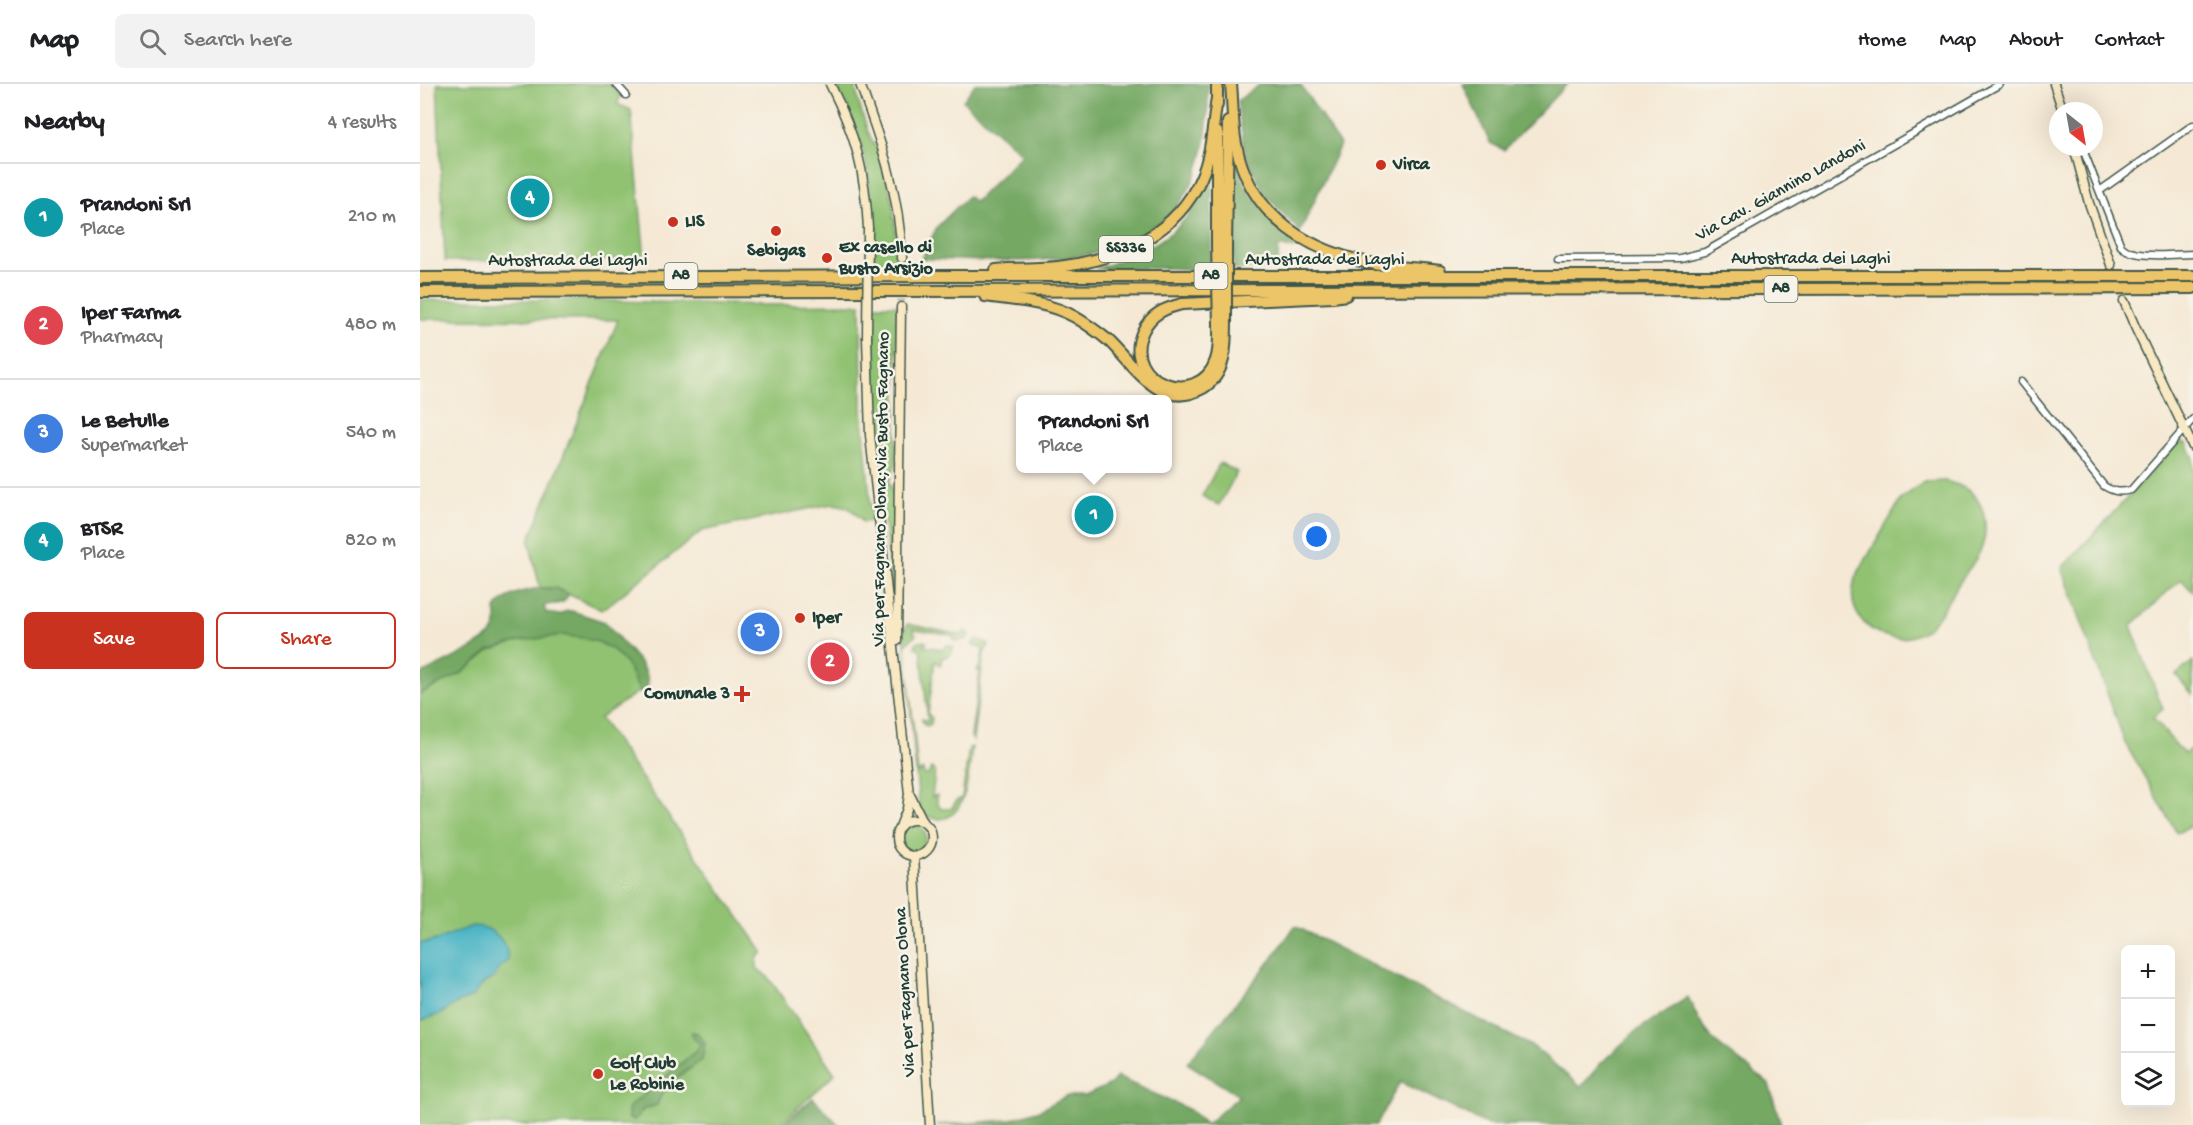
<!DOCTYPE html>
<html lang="en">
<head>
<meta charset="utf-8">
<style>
	body { margin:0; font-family:"Gochi Hand",sans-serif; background:#f2f2f2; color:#202124 }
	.controls { position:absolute; right:18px; bottom:18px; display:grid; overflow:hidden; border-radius:9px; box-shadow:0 6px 24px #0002 }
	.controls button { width:54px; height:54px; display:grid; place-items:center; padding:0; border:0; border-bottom:2px solid #e0e0e0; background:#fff; color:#202124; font:30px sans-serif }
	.compass { position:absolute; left:1629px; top:18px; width:54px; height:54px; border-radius:50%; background:#fff; box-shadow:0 6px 24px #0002; rotate:149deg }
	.you { position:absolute; left:897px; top:453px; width:21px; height:21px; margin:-15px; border:4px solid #fff; border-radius:50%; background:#1a73e8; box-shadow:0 0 0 9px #1a73e833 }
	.badge { display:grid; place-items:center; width:39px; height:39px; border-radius:50%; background:#c8321e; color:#fff; font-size:20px; font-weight:700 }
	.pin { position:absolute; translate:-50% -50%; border:3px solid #fff; box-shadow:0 2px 6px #0006 }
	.popup { position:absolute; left:596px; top:311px; width:156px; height:78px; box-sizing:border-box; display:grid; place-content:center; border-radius:9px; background:#fff; filter:drop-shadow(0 2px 4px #0005); font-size:20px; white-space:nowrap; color:#757577 }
	.popup b { font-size:22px; color:#202124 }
	.popup::after { content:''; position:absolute; left:50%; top:100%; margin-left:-12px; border:12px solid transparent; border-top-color:#fff }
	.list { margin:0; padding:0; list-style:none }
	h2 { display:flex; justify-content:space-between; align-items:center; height:78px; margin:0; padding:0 24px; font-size:26px }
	h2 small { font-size:20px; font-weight:400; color:#757577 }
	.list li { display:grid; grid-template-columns:39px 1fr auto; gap:18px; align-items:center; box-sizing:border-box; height:108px; padding:0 24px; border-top:2px solid #e0e0e0 }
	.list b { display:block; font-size:22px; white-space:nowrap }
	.list p { margin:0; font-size:20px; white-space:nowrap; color:#757577 }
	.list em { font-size:20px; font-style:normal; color:#757577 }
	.actions { display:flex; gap:12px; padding:18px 24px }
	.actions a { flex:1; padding:14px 0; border:2px solid #c8321e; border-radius:9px; text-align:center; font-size:21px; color:#c8321e }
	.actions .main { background:#c8321e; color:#fff }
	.icon { flex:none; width:33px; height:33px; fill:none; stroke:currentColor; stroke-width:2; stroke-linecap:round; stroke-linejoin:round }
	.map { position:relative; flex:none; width:1773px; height:1041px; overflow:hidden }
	header { display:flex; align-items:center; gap:36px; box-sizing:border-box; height:84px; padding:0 30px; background:#fff; border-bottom:2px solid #e0e0e0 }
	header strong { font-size:28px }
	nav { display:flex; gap:33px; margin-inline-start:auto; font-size:21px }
	.search { width:420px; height:54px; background:#f2f2f2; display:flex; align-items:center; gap:15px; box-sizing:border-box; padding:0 21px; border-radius:9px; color:#757577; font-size:22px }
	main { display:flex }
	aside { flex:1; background:#fff }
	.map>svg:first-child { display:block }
	.green { fill:#91c272; stroke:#588053; stroke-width:1.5 }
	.forest { fill:#74a864; stroke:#4a724c; stroke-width:1.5 }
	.water { fill:#47b3c4; stroke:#33787c; stroke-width:1.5 }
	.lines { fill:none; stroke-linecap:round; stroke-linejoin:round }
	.secondary-tunnel { stroke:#cac7b5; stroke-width:8; stroke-dasharray:8 4; stroke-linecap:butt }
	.street-casing { stroke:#3f574c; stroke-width:9 }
	.secondary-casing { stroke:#3f574c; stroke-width:11 }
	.highway-casing { stroke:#3f574c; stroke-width:14 }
	.street { stroke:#fff; stroke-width:6 }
	.secondary { stroke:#f8e8c3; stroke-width:8 }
	.highway { stroke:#edc569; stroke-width:10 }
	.secondary-bridge-casing { stroke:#3f574c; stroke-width:11; stroke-linecap:butt }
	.highway-bridge-casing { stroke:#3f574c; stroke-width:14; stroke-linecap:butt }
	.secondary-bridge { stroke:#f8e8c3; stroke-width:8 }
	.highway-bridge { stroke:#edc569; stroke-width:10 }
	.poi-dot { fill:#c8321e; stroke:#f7f3e8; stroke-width:2 }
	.labels { text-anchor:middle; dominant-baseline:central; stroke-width:5; stroke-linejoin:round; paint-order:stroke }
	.shield { fill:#f7f3e8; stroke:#60746a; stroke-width:1.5 }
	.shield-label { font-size:16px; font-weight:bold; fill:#1f3d34 }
	.poi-label { font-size:18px; font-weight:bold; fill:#1f3d34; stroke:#f7f3e8; text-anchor:start }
	.street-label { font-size:18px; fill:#1f3d34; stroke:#f7f3e8 }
</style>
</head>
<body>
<header>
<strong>Map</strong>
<div class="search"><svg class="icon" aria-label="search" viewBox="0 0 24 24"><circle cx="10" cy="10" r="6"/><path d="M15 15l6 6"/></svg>Search here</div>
<nav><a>Home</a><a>Map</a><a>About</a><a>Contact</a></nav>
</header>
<main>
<aside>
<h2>Nearby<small>4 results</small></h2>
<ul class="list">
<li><span class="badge" style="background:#0f9aa8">1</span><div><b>Prandoni Srl</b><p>Place</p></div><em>210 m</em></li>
<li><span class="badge" style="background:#e0444e">2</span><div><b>Iper Farma</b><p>Pharmacy</p></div><em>480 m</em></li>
<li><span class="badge" style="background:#3f7fe0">3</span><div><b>Le Betulle</b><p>Supermarket</p></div><em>540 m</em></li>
<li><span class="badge" style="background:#0f9aa8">4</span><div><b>BTSR</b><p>Place</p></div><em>820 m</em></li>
</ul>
<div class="actions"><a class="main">Save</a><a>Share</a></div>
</aside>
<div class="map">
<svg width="1773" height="1041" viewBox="0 0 1773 1041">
	<rect width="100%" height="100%" fill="#f7f3e8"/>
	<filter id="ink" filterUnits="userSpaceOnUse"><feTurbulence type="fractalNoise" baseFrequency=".0167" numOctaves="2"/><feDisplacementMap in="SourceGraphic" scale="12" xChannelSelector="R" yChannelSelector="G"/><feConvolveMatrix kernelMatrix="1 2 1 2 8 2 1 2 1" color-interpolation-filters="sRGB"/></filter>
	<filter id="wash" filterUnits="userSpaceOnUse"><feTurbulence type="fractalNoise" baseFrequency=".008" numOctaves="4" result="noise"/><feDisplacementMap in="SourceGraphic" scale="24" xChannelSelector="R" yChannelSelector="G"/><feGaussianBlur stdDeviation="1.35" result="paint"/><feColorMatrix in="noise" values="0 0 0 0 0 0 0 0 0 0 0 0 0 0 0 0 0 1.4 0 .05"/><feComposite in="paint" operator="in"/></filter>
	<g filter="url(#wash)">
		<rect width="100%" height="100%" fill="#f5e9d5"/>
		<g class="green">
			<path d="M 17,0 L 191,0 L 201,12 L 197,20 L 211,26 L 225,176 L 25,177 Z"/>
			<path d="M 416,0 L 435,0 L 438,17 L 448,48 L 464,81 L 462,84 L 465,85 L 475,130 L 472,133 L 475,135 L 477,178 L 453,178 C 453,151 453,124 449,98 C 445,63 431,31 416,0 Z"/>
			<path d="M 0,216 L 156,216 L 345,221 L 441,220 L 442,325 L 452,437 L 443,438 C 433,425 427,421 411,420 L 282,447 L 182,526 L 135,504 L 120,504 L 109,457 L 198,236 L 0,235 Z"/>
			<path d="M 453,221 L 477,221 L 476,379 L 469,397 L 476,417 L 472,511 L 454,345 Z"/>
			<path d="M 1759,358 L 1767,359 L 1773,373 L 1773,508 L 1761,495 L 1711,542 L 1743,625 L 1733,634 L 1764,670 L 1773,663 L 1773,741 L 1757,749 L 1705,659 L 1642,484 Z"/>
			<path d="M 800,379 L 817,388 L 799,421 L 782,412 Z"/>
			<path d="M 1525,397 C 1532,399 1540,401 1546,405 C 1565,416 1569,444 1562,463 C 1556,478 1543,492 1535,506 C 1526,519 1518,537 1505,546 C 1480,564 1443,550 1434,522 C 1431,512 1433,503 1435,494 L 1481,415 L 1504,398 Z"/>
			<path d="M 487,540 L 542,551 L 545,547 L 549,551 L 546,556 L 535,557 L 532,551 L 493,545 L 496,551 L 485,561 L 498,689 L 503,686 L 504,691 L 508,691 L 511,684 L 515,687 L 512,713 L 517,711 L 517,719 L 521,725 L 531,725 L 537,716 L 542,714 L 549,664 L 552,663 C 549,684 548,736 518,735 C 509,735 503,730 499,723 L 484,546 Z"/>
			<path d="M 138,543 L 186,560 L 211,580 L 221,606 L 180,634 L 343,868 L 337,875 L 337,884 L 349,894 L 415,990 L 359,1041 L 0,1041 L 0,608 L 64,567 Z"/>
			<path d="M 559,555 L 569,561 L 564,569 L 553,656 L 551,652 L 560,587 L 557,587 L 558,584 L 560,584 L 563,567 L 561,563 L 552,561 L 555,556 Z"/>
			<path d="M 502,557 L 507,558 L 504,562 L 523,565 L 527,561 L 534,563 L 531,570 L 522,574 L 520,581 L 515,577 L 508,630 L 512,634 L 511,640 L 507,642 L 503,640 L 502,635 L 508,637 L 501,566 L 495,563 L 496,559 Z"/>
			<path d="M 1773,577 L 1773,611 L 1756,591 Z"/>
			<circle cx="493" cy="754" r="13"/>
		</g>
		<g class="forest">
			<path d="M 555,0 L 788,0 C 788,24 788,48 782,72 C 749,197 601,176 501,175 L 517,143 L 548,112 L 555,118 L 602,70 L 543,17 Z"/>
			<path d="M 841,0 L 880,0 L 920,61 L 880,148 L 844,109 L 825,68 L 817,17 Z"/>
			<path d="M 1043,0 L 1147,0 L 1084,66 L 1070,59 Z"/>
			<path d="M 810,61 C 818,86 825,106 843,125 C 855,138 871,147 878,164 L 858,163 L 858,184 L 814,186 Z"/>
			<path d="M 792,89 L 791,186 L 746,184 L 676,185 C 707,174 744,161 766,134 C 777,121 785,105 792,89 Z"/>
			<path d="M 120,504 L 135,504 L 148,510 C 146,523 133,518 124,522 L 126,529 L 140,531 L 147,527 L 152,527 L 185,538 L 220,579 L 227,592 L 228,601 L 224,608 L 220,609 L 208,582 L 192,565 L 178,558 L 163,554 L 142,551 L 96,558 L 69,567 L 42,589 L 0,610 L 0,591 C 16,582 66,560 73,548 C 78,540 76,533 75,525 C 85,510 104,507 120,504 Z"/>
			<path d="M 875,842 L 1115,964 L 1161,1003 L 1181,979 L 1216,947 L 1268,913 L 1279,936 L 1294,957 L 1349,1000 L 1361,1041 L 1068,1041 L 980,998 L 956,1041 L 517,1041 L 589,1036 L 620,1026 L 646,1012 L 665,1012 L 691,1000 L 697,993 L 770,1026 L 786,1041 L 819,1012 L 767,979 L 852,875 Z"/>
			<path d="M 272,948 L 277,949 L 285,959 L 282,976 C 266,988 242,1001 237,1021 L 224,1025 L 215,1036 L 209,1035 L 208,1029 L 209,1023 L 277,966 L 280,960 L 272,953 Z"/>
			<path d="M 393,1014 L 419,1041 L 362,1041 Z"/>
		</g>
		<path class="water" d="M 53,842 C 73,842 88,857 88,877 L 80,883 L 74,894 L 64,899 L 52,913 L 37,919 L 20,930 L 0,937 L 0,859 C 20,858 34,847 53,842 Z"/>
	</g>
	<g filter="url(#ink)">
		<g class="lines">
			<g class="secondary-tunnel">
				<path d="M 1691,181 L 1704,217"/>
				<path d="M 481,223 L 482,174"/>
			</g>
			<defs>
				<g id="street">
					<path d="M 196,0 L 206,11"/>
					<path d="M 1662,63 L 1701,162 C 1714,176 1755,170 1773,170"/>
					<path d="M 1681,106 L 1773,41"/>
					<path d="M 1138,175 L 1260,174 L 1285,168 L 1580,0"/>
					<path d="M 1601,298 L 1684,402 C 1694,408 1700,409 1711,406 L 1773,335"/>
				</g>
				<g id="secondary">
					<path d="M 410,0 C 436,52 445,86 448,144"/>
					<path d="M 440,0 C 462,61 479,107 482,174"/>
					<path d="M 1634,0 L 1643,27"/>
					<path d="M 1654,63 L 1669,119 L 1691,181"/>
					<path d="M 1704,217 L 1716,245 L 1773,363"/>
					<path d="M 447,254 L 450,351 L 489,710 L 487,725 L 481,740"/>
					<path d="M 477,557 L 481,223"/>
					<path d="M 490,711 L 503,737"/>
					<circle cx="494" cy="754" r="18"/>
					<path d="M 494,772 L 510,1041"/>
				</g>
				<g id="highway">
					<path d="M 811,0 C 813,20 812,40 816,60 C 830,134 890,169 960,181 C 980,184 1000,184 1020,187"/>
					<path d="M 797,21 L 797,0"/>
					<path d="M 797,48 L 797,162"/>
					<path d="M 806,164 L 808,38"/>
					<path d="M 576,186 C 599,183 622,186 645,182 C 701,174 757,149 781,94 C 792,70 793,40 797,14"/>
					<path d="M 0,194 L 521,192 L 1773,192"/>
					<path d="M 0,208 L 1773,204"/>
					<path d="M 565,212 C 595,216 628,218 655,233 C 667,240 678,248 689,257 C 714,281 740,328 783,304 C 806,290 806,263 806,238"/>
					<path d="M 799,239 C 799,251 800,264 796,276 C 779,327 699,297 723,247 C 731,230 745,224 762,220 L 913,213 L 926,211"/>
				</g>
			</defs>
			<use href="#street" class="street-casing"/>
			<use href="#secondary" class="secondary-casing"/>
			<use href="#highway" class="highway-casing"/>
			<use href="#street" class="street"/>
			<use href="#secondary" class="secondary"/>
			<use href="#highway" class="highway"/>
			<defs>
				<path id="secondary-bridge" d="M 447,254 L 448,144"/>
				<g id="highway-bridge">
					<path d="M 797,162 L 799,239"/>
					<path d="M 806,164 L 806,238"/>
				</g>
			</defs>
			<use href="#secondary-bridge" class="secondary-bridge-casing"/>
			<use href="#highway-bridge" class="highway-bridge-casing"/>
			<use href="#secondary-bridge" class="secondary-bridge"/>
			<use href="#highway-bridge" class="highway-bridge"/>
		</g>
	</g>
	<g class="poi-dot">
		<circle cx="961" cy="81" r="6"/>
		<circle cx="253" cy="138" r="6"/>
		<circle cx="356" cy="147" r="6"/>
		<circle cx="407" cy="174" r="6"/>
		<circle cx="380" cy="534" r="6"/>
		<path d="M319 601h6v6h6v6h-6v6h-6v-6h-6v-6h6z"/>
		<circle cx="178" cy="990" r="6"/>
	</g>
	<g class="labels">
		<g class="shield">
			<rect x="679" y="152" width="54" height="26" rx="4.5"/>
			<rect x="244.5" y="179" width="33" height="26" rx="4.5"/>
			<rect x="774.5" y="179" width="33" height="26" rx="4.5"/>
			<rect x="1344.5" y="192" width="33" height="26" rx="4.5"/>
		</g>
		<g class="shield-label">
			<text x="706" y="165">SS336</text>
			<text x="261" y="192">A8</text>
			<text x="791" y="192">A8</text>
			<text x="1361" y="205">A8</text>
		</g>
		<g class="poi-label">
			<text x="973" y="81">Virca</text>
			<text x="265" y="138">LIS</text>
			<text x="419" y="164">Ex casello di<tspan x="419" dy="21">Busto Arsizio</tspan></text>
			<text x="356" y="167" text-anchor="middle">Sebigas</text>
			<text x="392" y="534">Iper</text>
			<text x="310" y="610" text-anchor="end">Comunale 3</text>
			<text x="190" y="980">Golf Club<tspan x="190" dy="21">Le Robinie</tspan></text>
		</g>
		<g class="street-label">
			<text transform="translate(1361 107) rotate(-29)">Via Cav. Giannino Landoni</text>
			<text x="1391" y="175">Autostrada dei Laghi</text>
			<text x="905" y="176">Autostrada dei Laghi</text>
			<text x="148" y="177">Autostrada dei Laghi</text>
			<text transform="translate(462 405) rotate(-89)">Via per Fagnano Olona;Via Busto Fagnano</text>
			<text transform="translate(486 908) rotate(-93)">Via per Fagnano Olona</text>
		</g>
	</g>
</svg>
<div class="controls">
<button>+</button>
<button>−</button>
<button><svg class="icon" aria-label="layers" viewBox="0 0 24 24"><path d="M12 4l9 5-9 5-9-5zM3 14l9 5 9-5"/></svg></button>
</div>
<svg class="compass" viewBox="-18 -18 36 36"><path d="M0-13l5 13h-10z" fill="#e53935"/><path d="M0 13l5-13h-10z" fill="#757577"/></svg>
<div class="you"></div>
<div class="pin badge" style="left:674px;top:431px;background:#0f9aa8">1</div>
<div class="popup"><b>Prandoni Srl</b>Place</div>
<div class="pin badge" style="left:410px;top:578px;background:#e0444e">2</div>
<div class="pin badge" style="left:340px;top:548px;background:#3f7fe0">3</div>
<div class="pin badge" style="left:110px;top:114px;background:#0f9aa8">4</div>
</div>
</main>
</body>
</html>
